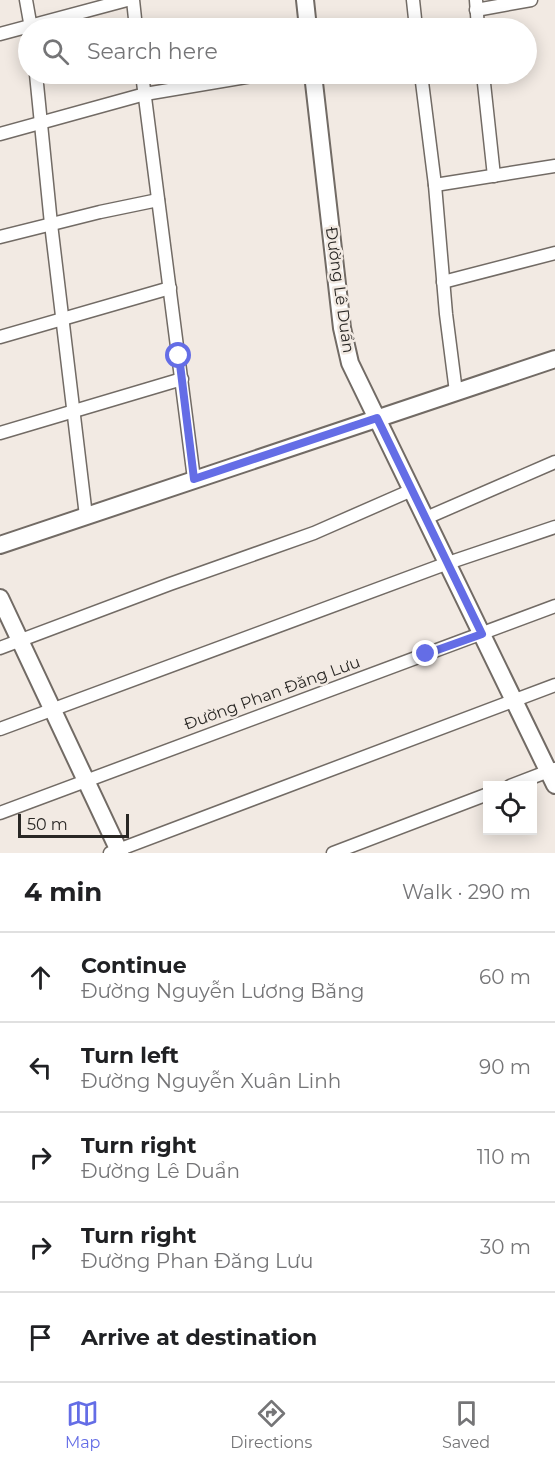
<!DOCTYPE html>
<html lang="en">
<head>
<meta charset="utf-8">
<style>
	body { margin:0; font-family:Montserrat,sans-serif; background:#f6f6f6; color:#202124 }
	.controls { position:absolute; right:18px; bottom:18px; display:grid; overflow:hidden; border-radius:0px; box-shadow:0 3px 15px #0003 }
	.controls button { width:54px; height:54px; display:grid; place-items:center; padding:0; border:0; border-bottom:2px solid #e0e0e0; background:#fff; color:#202124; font:30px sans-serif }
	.scale { position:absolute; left:18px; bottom:15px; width:111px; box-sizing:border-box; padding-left:6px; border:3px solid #292724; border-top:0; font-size:16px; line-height:21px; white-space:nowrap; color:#292724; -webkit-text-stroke:4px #f2eae3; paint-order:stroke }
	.stop { position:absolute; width:18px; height:18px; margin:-14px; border:4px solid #646de6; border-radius:50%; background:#fff }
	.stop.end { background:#646de6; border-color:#fff; box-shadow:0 2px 6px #0008 }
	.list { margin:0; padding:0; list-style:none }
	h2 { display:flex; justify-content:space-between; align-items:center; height:78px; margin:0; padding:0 24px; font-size:26px }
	h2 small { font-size:20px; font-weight:400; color:#757577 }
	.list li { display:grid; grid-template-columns:39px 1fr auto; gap:18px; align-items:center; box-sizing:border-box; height:90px; padding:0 24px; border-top:2px solid #e0e0e0 }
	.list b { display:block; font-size:22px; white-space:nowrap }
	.list p { margin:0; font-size:20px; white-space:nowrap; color:#757577 }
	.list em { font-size:20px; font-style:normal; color:#757577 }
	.icon { flex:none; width:33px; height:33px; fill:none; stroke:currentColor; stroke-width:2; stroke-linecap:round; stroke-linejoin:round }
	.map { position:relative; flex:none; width:555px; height:853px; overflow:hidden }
	.search { position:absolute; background:#fff; box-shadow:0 3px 15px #0003; left:18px; right:18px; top:18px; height:66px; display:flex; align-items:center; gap:15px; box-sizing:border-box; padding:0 21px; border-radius:33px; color:#757577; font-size:22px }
	.sheet { height:528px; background:#fff }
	nav { display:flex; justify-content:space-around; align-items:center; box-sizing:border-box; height:84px; border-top:2px solid #e0e0e0; background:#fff; font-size:16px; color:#757577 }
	nav a { display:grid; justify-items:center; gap:3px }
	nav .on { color:#646de6 }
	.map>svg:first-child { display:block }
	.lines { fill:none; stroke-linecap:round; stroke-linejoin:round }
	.street-casing { stroke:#726b65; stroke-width:15 }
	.secondary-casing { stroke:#726b65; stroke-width:20 }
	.street { stroke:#fff; stroke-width:12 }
	.secondary { stroke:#fff; stroke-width:16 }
	.route { stroke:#646de6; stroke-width:8 }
	.labels { text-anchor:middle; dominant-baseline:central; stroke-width:5; stroke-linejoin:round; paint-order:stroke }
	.street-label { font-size:16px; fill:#292724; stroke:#f2eae3 }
</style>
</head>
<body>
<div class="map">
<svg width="555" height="853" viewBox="0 0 555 853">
	<rect width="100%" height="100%" fill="#f2eae3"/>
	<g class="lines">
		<defs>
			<g id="street">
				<path d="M 26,0 L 31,28"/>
				<path d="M 133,0 L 136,28"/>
				<path d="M 413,0 L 416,28"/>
				<path d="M 476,0 L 478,28"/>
				<path d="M 476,10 L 531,0"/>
				<path d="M 0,34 L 127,0"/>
				<path d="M 36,74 L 51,224 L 86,516"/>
				<path d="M 142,74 L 194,479"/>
				<path d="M 421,74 L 435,185 L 446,314 L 456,392"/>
				<path d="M 483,74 L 494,176"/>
				<path d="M 0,134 L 145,94 L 265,74"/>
				<path d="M 435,185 L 555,166"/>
				<path d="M 0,237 L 100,212 L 158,200"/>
				<path d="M 443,282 L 555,253"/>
				<path d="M 0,337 L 170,288"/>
				<path d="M 0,433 L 182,379"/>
				<path d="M 426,518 L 555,462"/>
				<path d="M 0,648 L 170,584 L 314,533 L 412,490"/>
				<path d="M 0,729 L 448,563 L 555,527"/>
				<path d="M 510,786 L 554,769"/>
				<path d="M 0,813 L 555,606"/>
				<path d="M 110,853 L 555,685"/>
				<path d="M 333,853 L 488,794"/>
			</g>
			<g id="secondary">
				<path d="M 305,0 L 308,28"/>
				<path d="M 313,74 L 342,328 L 350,363 L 555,785"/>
				<path d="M 0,545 L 555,359"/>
				<path d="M 0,598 L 120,853"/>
			</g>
		</defs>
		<use href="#street" class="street-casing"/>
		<use href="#secondary" class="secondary-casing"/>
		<use href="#street" class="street"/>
		<use href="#secondary" class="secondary"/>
	</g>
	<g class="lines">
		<path class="route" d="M 179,356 L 194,479 L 377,418 L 482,634 L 426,654"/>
	</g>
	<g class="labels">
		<g class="street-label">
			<text transform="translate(340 290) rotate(82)">Đường Lê Duẩn</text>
			<text transform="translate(272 693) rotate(-20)">Đường Phan Đăng Lưu</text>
		</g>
	</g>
</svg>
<div class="controls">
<button><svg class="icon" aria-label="locate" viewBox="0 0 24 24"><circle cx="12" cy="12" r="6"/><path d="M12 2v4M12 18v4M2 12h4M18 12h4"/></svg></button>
</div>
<div class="scale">50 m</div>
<div class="stop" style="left:179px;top:356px"></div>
<div class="stop end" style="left:426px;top:654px"></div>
<div class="search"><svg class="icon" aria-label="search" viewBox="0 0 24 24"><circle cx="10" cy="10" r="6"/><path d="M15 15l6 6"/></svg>Search here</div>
</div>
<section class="sheet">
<h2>4 min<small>Walk · 290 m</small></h2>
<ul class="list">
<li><svg class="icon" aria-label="ahead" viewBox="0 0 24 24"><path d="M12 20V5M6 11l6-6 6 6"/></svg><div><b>Continue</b><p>Đường Nguyễn Lương Băng</p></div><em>60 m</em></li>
<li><svg class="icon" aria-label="left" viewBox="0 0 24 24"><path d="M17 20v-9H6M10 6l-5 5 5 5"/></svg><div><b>Turn left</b><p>Đường Nguyễn Xuân Linh</p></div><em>90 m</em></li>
<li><svg class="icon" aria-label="right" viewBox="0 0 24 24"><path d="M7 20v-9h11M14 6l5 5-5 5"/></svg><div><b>Turn right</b><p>Đường Lê Duẩn</p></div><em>110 m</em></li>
<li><svg class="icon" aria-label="right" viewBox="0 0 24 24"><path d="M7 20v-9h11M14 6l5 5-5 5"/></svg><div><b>Turn right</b><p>Đường Phan Đăng Lưu</p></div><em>30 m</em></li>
<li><svg class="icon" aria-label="arrive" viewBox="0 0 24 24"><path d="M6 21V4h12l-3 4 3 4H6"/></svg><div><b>Arrive at destination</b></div></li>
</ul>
</section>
<nav>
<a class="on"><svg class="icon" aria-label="map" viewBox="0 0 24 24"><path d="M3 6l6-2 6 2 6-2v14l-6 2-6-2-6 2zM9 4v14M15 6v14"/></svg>Map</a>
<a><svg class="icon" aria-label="directions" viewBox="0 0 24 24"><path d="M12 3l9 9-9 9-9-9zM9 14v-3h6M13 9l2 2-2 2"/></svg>Directions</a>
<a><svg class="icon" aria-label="saved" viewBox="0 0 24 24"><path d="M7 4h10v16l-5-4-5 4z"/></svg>Saved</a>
</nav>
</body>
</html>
